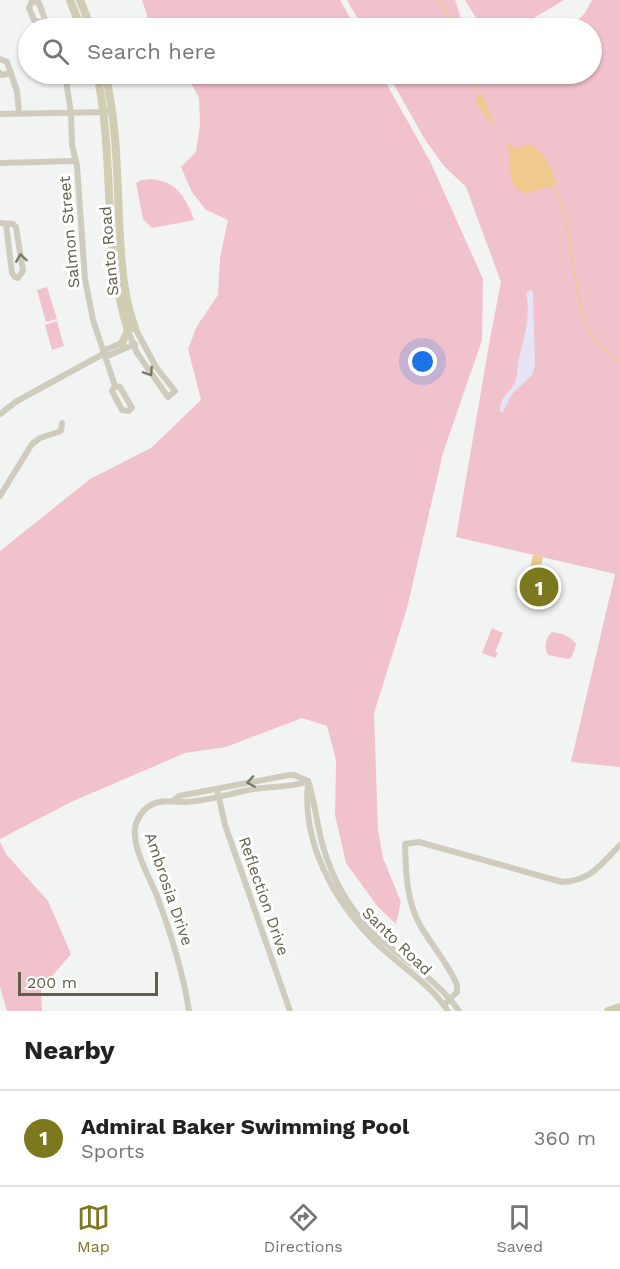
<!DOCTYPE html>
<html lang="en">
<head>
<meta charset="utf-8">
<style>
	body { margin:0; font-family:"Work Sans",sans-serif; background:#f2f2f2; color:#222 }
	.scale { position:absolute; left:18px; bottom:15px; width:140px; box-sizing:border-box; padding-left:6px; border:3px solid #605d49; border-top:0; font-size:16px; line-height:21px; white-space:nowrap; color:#605d49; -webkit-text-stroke:4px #fff; paint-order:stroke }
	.you { position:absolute; left:423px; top:362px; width:21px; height:21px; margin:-15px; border:4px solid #fff; border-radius:50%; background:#1a73e8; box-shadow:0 0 0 9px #1a73e833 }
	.badge { display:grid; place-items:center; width:39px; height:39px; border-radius:50%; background:#7c781d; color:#fff; font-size:20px; font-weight:700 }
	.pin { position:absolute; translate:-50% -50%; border:3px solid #fff; box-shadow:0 2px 6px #0006 }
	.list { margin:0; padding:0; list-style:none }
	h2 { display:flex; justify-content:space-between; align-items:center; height:78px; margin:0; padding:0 24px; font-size:26px }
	h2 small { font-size:20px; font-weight:400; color:#767676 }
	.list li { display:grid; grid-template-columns:39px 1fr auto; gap:18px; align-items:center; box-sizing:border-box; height:96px; padding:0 24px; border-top:2px solid #e0e0e0 }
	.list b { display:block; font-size:22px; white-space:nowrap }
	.list p { margin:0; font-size:20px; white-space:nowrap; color:#767676 }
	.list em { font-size:20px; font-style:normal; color:#767676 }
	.icon { flex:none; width:33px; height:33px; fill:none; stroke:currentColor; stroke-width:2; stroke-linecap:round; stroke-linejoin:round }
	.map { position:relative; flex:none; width:620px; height:1011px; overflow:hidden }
	.search { position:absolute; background:#fff; box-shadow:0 2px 4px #0004; left:18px; right:18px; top:18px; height:66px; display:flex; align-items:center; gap:15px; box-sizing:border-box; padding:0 21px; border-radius:33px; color:#767676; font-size:22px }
	.sheet { height:174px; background:#fff }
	nav { display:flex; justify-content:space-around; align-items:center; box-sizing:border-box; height:84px; border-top:2px solid #e0e0e0; background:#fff; font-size:16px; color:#767676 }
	nav a { display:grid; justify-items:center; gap:3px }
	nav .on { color:#7c781d }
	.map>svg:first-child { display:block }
	.green { fill:#f1c1cc }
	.sand { fill:#e5e4f5 }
	.water { fill:#efc98e }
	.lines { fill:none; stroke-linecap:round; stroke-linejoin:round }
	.stream { stroke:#efc98e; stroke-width:1.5 }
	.minor { stroke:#cfccbd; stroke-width:6 }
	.major { stroke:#d1cdb2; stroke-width:8 }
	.oneway { stroke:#7c7966 }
	.labels { text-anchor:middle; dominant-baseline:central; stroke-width:6; stroke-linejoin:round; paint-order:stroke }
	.street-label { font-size:16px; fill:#605d49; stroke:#fff }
</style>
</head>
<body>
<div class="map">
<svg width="620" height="1011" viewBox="0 0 620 1011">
	<rect width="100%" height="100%" fill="#f2f4f4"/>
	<g class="green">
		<path d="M 142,0 L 340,0 L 356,28 L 151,28 Z"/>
		<path d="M 347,0 L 455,0 L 464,28 L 363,28 Z"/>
		<path d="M 465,0 L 564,0 L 517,28 L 482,28 Z"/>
		<path d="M 592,0 L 620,0 L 620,767 L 571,762 L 615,574 L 456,537 L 490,339 L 501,282 L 466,187 L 444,166 L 424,138 L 388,74 L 478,74 L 480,81 C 497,83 517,87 529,74 L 592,74 L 592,28 L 571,28 L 585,13 Z"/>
		<path d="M 186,74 L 381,74 L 430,161 L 483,279 L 482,340 L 443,453 L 407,608 L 374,713 L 378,830 L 383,858 L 401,902 L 396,924 L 378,907 L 346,863 L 335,815 L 336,760 L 327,726 L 302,718 L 226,747 L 185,753 L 71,802 L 0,839 L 0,551 L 90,479 L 151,448 L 201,400 L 188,349 L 197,326 L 218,295 L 220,258 L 228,220 L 206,210 L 192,192 L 181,167 L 196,152 L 200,125 L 199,98 Z"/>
		<path d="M 151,179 C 176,181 186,197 194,220 L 152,228 L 143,219 L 136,183 L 141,180 Z"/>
		<path d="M 47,287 L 57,319 L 46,322 L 37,290 Z"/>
		<path d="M 57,321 L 64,346 L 52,350 L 45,325 Z"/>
		<path d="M 492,628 L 503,633 L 495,652 L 498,653 L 495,658 L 482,653 Z"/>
		<path d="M 552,632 C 563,634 569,635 576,644 L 572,657 L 569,659 L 548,655 C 544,649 545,637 552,632 Z"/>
		<path d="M 0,842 L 6,854 L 48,901 L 71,954 L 41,989 L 42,1011 L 7,1011 L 0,987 Z"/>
	</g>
	<path class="sand" d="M 531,289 L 533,293 L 535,365 L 532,375 L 512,394 L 503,412 L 500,411 C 501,396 506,396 513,386 C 518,379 517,366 519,358 C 524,337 531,315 526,293 Z"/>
	<g class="water">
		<path d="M 481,94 C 490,108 495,141 514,147 C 519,148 524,145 528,144 C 542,148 556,171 555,185 L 527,193 C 504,188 513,166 508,149 C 504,134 483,116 476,101 L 476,97 Z"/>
		<path d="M 533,555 L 543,557 L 534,596 L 515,591 L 517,582 L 527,584 Z"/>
	</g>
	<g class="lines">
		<g class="stream">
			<path d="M 437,0 L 442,5 L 455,28"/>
			<path d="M 470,74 L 475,89"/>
			<path d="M 553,186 C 559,193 561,206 564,215 C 573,247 576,312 592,336 C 599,346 609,354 620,360"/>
		</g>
		<g class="minor">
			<path d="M 44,21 L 39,22 L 34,20 L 29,8 L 32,1 L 39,3 L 48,28"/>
			<path d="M 0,59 L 7,62 L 17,91 L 19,113"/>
			<path d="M 0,73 L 2,75 L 11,73"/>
			<path d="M 65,74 L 71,113 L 72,145 L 77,166 L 85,279 L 93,320 L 115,386 L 112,391 L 122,410 L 129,411 L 132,408 L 120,387 L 115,386"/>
			<path d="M 0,114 L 111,112"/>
			<path d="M 0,163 L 75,161"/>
			<path d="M 0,223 L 13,224 L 16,227 L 23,271 L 18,278 L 15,277 L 12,273 L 6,224"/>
			<path d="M 128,331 L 137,353 L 168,397 L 175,391 L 156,367 L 135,328"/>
			<path d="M 105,353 L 110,355 L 135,344"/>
			<path d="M 0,414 L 17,401 L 105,353 L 107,349 L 122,343"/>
			<path d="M 0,496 L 32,444 L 40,438 L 61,431 L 62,423"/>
			<path d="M 308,781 C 313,795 315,810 318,825 C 324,857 336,887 356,913 C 385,951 432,972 459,1011"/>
			<path d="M 308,784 C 302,843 334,901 374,941 C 398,965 430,983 448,1011"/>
			<path d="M 217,789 L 225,825 L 290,1011"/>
			<path d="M 174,800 L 179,796 L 289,775 L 294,775 L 308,781"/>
			<path d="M 444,1005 L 457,992 L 457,985 C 448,963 431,945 420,925 C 406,900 406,872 405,844 L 419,842 L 562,882 C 591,881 601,864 620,845"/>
			<path d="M 189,1011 C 183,971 171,934 157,896 C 150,879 136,854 135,836 C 133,821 144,805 159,802 C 167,800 174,802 182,802 C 206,802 230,793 254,789 C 273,786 291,788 308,781"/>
		</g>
		<g class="major">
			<path d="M 70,0 L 81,28"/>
			<path d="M 80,0 L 91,28"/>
			<path d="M 97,74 C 115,158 102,248 128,331 L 122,343"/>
			<path d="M 105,74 C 118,125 117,185 120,238 C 122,269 124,298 135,328"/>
			<path d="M 608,1011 L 620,1007"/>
		</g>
	</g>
	<defs><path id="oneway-chevron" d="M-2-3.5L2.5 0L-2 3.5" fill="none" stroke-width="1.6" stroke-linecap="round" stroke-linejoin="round" transform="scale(1.5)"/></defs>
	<g class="oneway">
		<use href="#oneway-chevron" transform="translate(21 258) rotate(-98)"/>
		<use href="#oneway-chevron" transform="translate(149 372) rotate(57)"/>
		<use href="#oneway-chevron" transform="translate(251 782) rotate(171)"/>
	</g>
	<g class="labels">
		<g class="street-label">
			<text transform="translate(69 232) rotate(-95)">Salmon Street</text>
			<text transform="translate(109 251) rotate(-95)">Santo Road</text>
			<text transform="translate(169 889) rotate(71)">Ambrosia Drive</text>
			<text transform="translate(264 896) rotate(71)">Reflection Drive</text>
			<text transform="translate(397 941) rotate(44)">Santo Road</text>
		</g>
	</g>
</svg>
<div class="scale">200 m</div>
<div class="you"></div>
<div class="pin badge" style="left:539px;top:587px">1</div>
<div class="search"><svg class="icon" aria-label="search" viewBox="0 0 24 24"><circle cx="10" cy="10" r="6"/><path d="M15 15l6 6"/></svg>Search here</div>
</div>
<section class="sheet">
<h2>Nearby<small></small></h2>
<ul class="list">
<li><span class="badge">1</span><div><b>Admiral Baker Swimming Pool</b><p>Sports</p></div><em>360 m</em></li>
</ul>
</section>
<nav>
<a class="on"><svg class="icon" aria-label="map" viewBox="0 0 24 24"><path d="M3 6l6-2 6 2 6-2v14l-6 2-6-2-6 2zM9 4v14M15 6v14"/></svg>Map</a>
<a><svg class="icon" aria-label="directions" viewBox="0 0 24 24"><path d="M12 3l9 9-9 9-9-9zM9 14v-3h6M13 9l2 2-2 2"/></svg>Directions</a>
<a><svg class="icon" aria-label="saved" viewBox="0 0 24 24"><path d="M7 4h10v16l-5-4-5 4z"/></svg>Saved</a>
</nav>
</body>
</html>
